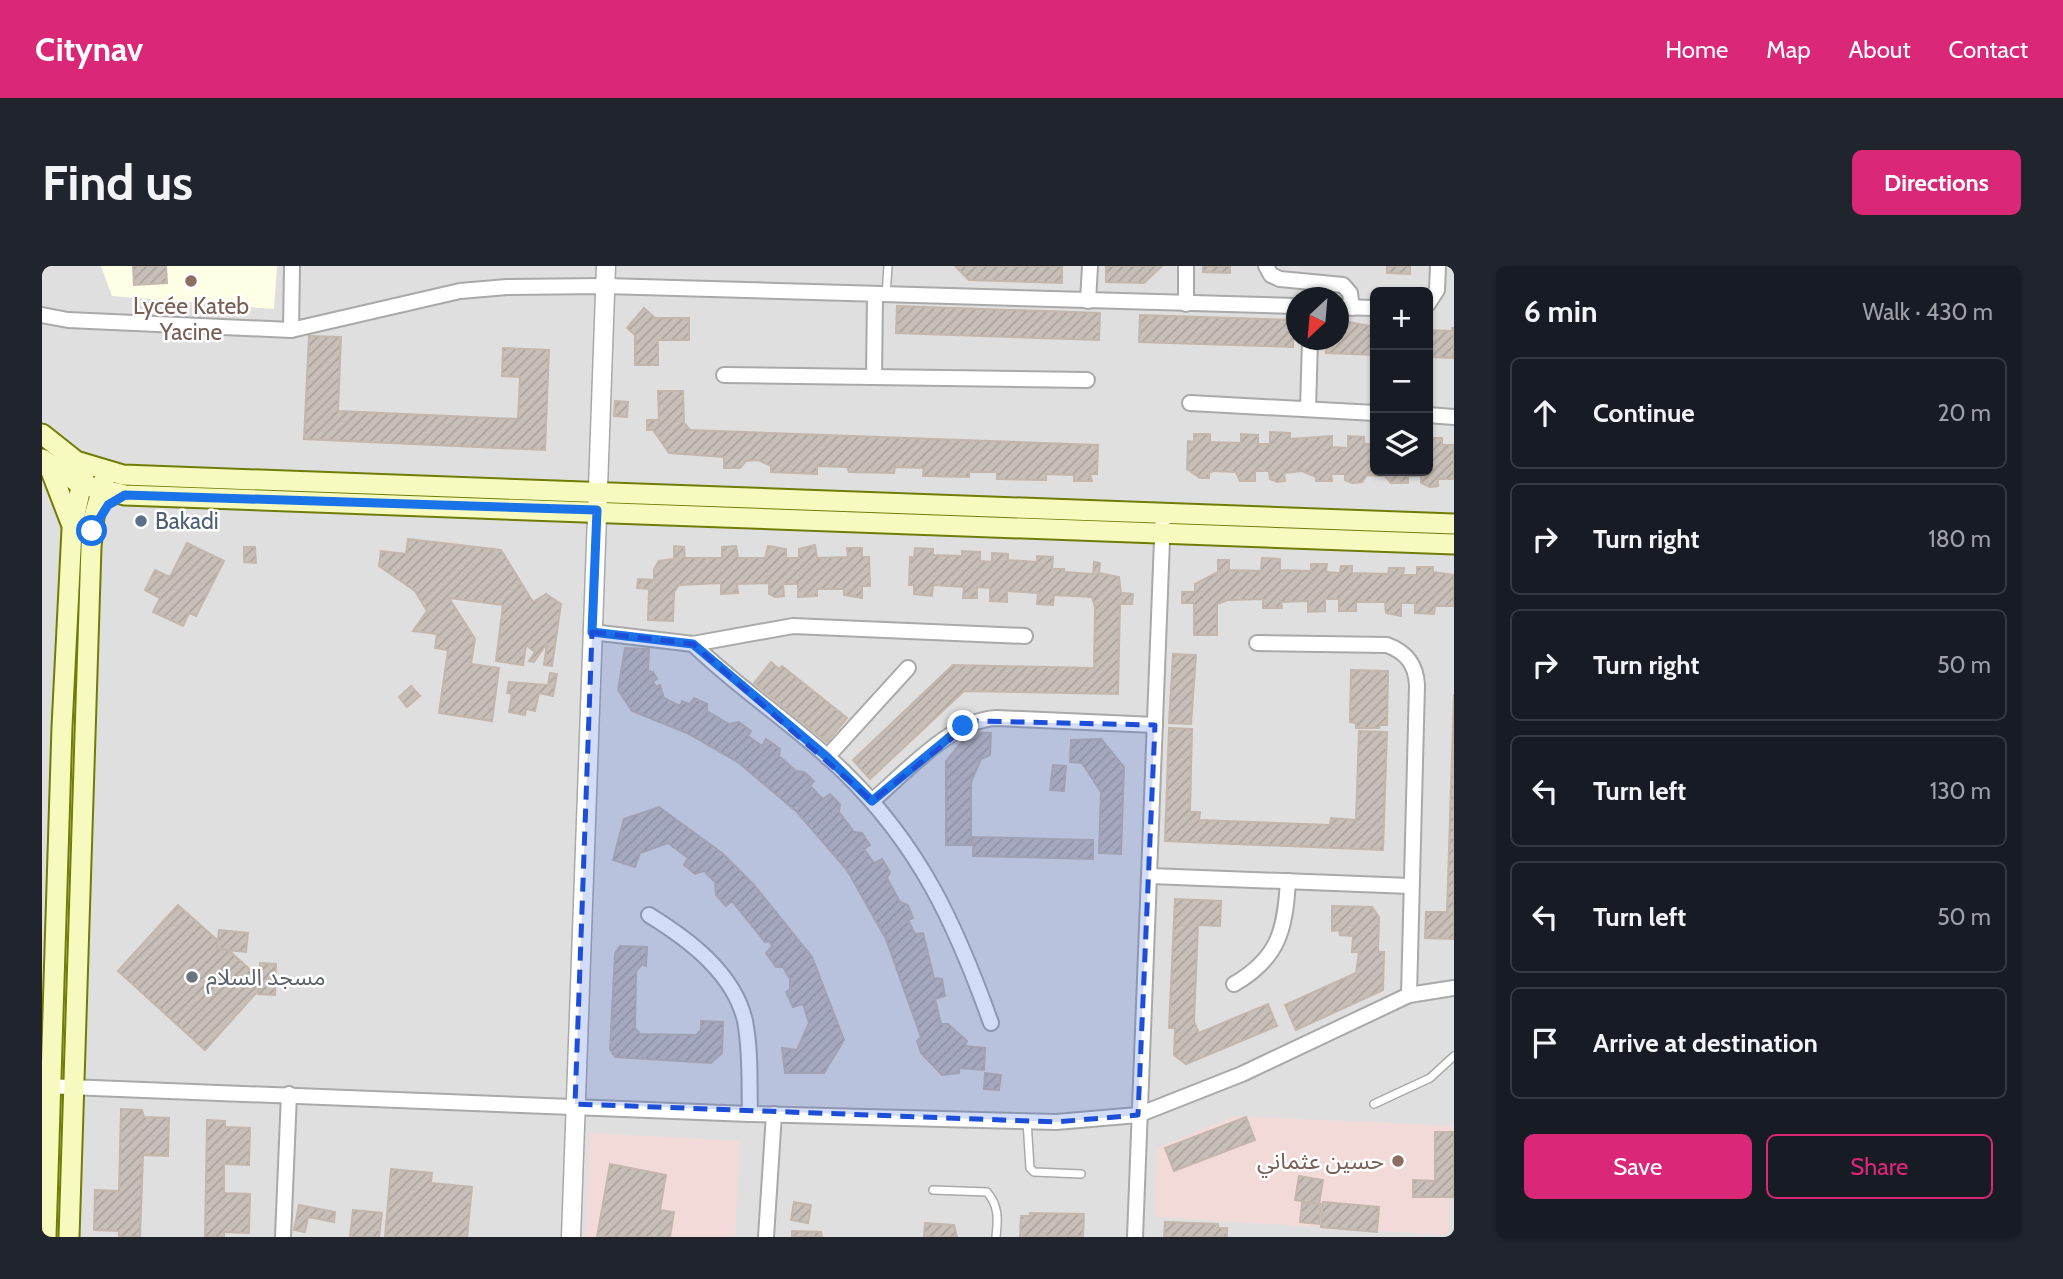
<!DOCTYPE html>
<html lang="en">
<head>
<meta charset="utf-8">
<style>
	body { margin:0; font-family:Cabin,"Noto Sans Arabic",sans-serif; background:#20242c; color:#f1f3f6 }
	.controls { position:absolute; right:21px; top:21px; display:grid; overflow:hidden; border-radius:10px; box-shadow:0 2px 5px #0004 }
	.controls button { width:63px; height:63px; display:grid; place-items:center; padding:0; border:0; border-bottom:2px solid #363941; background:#171b24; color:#f1f3f6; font:35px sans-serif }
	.compass { position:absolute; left:1244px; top:21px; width:63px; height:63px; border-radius:50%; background:#171b24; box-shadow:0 2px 5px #0004; rotate:206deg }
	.stop { position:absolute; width:21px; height:21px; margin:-16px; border:5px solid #1a73e8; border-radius:50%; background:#fff }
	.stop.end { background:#1a73e8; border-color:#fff; box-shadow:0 2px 7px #0008 }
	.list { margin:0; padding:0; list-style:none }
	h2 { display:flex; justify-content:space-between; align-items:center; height:91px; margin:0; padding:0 28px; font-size:30px }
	h2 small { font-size:23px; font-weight:400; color:#9ea1a6 }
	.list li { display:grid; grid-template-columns:46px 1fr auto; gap:21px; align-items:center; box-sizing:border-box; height:112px; margin:0 14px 14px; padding:0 14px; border:2px solid #363941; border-radius:10px }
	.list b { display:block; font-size:26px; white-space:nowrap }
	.list em { font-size:23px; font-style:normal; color:#9ea1a6 }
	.actions { display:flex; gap:14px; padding:21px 28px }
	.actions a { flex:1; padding:16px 0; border:2px solid #db2777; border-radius:10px; text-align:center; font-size:24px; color:#db2777 }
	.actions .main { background:#db2777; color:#fff }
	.icon { flex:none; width:38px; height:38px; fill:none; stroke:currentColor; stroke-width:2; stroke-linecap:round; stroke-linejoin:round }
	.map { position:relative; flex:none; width:1412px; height:971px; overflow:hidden; border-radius:10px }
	header { display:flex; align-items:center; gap:42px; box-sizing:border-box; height:98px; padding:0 35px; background:#db2777; color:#fff }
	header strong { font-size:33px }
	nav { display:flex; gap:38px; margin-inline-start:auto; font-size:24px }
	.intro { display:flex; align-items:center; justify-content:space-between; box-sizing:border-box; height:168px; padding:0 42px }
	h1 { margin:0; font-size:49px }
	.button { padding:18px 32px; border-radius:10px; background:#db2777; color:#fff; font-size:24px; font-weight:700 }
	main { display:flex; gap:42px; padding:0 42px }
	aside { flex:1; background:#171b24; border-radius:10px; box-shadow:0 2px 5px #0004 }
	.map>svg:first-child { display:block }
	.residential { fill:#e0dfdf; fill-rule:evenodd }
	.commercial { fill:#f2dad9 }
	.education { fill:#ffffe5 }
	.building { fill:url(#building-hatch); stroke:#c4b6ab; stroke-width:2 }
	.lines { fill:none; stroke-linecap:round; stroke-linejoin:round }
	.service-casing { stroke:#a9a9a9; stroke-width:10 }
	.minor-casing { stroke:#a9a9a9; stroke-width:18 }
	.tertiary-casing { stroke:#a9a9a9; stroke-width:21 }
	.secondary-casing { stroke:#707d05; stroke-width:23 }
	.service { stroke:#fff; stroke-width:7 }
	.minor { stroke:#fff; stroke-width:14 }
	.tertiary { stroke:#fff; stroke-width:18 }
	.secondary { stroke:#f7fabf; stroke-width:19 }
	.route { stroke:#1a73e8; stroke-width:9 }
	.marked { fill:#1d4ed8; fill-opacity:0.2; stroke:#1d4ed8; stroke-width:5; stroke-dasharray:14 9; stroke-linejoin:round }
	.education-dot { fill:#8d6e63; stroke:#fff; stroke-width:2.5 }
	.service-dot { fill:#5c6f8a; stroke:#fff; stroke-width:2.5 }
	.worship-dot { fill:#6b7280; stroke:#fff; stroke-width:2.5 }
	.labels { text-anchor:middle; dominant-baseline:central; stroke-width:5; stroke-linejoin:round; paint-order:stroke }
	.education-label { font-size:23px; fill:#785e54; stroke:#fff }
	.service-label { font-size:23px; fill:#4e5e75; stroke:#fff; text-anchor:start }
	.worship-label { font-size:23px; fill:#5b616d; stroke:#fff; text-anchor:start }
</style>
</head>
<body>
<header>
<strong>Citynav</strong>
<nav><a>Home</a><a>Map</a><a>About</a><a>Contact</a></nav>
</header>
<div class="intro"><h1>Find us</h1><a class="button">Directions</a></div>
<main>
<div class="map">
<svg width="1412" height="971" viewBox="0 0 1412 971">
	<defs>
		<pattern id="building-hatch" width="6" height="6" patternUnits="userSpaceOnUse" patternTransform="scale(1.75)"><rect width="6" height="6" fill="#c7bfb8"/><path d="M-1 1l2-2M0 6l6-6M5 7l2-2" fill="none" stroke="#aba49e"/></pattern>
	</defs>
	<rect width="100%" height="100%" fill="#f2efe9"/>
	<path class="residential" d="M 0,0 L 1412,0 L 1412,971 L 0,971 ZM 1333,26 L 1386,26 L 1386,205 L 1333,205 ZM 1254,32 L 1296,32 L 1296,74 L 1254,74 Z"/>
	<g class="commercial">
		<path d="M 1193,850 L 1411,860 L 1406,969 L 1113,951 L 1115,882 Z"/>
		<path d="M 548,867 L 698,875 L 693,971 L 543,971 Z"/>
	</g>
	<path class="education" d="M 59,0 L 235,0 L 232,43 L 70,30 Z"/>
	<g class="building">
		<path d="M 91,0 L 124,0 L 125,17 L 92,19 Z"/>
		<path d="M 913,0 L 1020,0 L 1020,17 L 927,14 Z"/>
		<path d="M 1064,0 L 1120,0 L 1102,17 L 1064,16 Z"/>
		<path d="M 1161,0 L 1188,0 L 1188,7 L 1161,6 Z"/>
		<path d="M 1345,0 L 1368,0 L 1368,8 L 1345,7 Z"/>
		<path d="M 855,40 L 1058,47 L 1057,74 L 854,67 Z"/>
		<path d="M 602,42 L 613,52 L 647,52 L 647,74 L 616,74 L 616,99 L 593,99 L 593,69 L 585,62 Z"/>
		<path d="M 1098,49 L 1252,54 L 1251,81 L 1097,76 Z"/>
		<path d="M 1307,56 L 1333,61 L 1333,89 L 1284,87 L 1285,74 L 1296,74 L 1296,59 L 1307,59 Z"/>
		<path d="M 1410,62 L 1412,62 L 1412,92 L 1386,91 L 1386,64 L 1411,65 Z"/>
		<path d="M 267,70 L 299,71 L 296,145 L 476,153 L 478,111 L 460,110 L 461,82 L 507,84 L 503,184 L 262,173 Z"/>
		<path d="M 616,125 L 641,125 L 642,157 L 648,164 L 1056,179 L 1055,208 L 1048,208 L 1050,215 L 1032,215 L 1032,209 L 1004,208 L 1004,214 L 955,213 L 955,206 L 927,206 L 927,211 L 881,210 L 882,202 L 853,201 L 852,207 L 807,206 L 805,201 L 775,200 L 775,208 L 729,206 L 729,200 L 716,194 L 704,195 L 698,202 L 682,202 L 682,191 L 627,187 L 611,164 L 605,164 L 605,154 L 617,154 Z"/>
		<path d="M 573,135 L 586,136 L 585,151 L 572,150 Z"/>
		<path d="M 1228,166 L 1248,167 L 1248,173 L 1290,170 L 1290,181 L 1306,182 L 1306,170 L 1322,171 L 1322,178 L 1333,178 L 1333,205 L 1386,205 L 1386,172 L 1400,172 L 1400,179 L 1412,179 L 1412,213 L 1396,213 L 1396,220 L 1388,221 L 1379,217 L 1379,210 L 1366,210 L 1366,217 L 1349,217 L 1343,210 L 1325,209 L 1320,216 L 1310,217 L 1303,214 L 1303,208 L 1289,208 L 1290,215 L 1274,215 L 1274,211 L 1260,205 L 1242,207 L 1243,215 L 1235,216 L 1228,213 L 1227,205 L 1213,205 L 1213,215 L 1198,215 L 1194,206 L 1171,205 L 1167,207 L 1167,212 L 1158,212 L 1145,203 L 1146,175 L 1152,176 L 1152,168 L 1168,168 L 1168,176 L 1199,177 L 1199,168 L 1216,169 L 1216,178 L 1228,178 Z"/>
		<path d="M 366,273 L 459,284 L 491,336 L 504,328 L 519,338 L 510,400 L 502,399 L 505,377 L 492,396 L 487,395 L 493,386 L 484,379 L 481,399 L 454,395 L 461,339 L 407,332 L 433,373 L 429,398 L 457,402 L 450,455 L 397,447 L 406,384 L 393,382 L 395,368 L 371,365 L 385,345 L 373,325 L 337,300 L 339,285 L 364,288 Z"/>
		<path d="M 145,277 L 182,295 L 154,350 L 147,347 L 141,360 L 111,346 L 118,332 L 103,324 L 113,304 L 128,311 Z"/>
		<path d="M 773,279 L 775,292 L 806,291 L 805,282 L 820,282 L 820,291 L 827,291 L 828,320 L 820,320 L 820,332 L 802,329 L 802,323 L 775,323 L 775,330 L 756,331 L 756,318 L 741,318 L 742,330 L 733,331 L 727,328 L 727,317 L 695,318 L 696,327 L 679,328 L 679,317 L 637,319 L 632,326 L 631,355 L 606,354 L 607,323 L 595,322 L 596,313 L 612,314 L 612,303 L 617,295 L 632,293 L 632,280 L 642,281 L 643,292 L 680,292 L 680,281 L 694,280 L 696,292 L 723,292 L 726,280 L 744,283 L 744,292 L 757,292 L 757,283 Z"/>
		<path d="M 202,281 L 213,281 L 214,297 L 202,296 Z"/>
		<path d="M 873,282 L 891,283 L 891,289 L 920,290 L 920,285 L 938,286 L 938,295 L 950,296 L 950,287 L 966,288 L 966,294 L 995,296 L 995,290 L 1011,291 L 1010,303 L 1022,303 L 1022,306 L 1051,308 L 1052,296 L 1058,297 L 1057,307 L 1077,311 L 1079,327 L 1091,328 L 1090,338 L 1078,338 L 1076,428 L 922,425 L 828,513 L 811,494 L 911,399 L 1052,402 L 1053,341 L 1050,331 L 1012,329 L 1011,339 L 995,338 L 996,327 L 965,325 L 965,336 L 948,335 L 948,322 L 935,321 L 935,332 L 921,332 L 922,321 L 891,319 L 890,330 L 872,328 L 872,319 L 867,319 L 868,291 L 872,292 Z"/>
		<path d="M 1220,292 L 1238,293 L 1238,304 L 1269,305 L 1269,298 L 1285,298 L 1284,306 L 1298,307 L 1299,300 L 1310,300 L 1310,307 L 1346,308 L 1347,302 L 1362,302 L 1361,309 L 1375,309 L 1375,301 L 1391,301 L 1391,306 L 1412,309 L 1412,340 L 1393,340 L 1392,348 L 1373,347 L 1373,337 L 1359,337 L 1359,350 L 1344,347 L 1343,336 L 1314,336 L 1314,345 L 1297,345 L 1297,333 L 1283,333 L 1283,345 L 1266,346 L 1266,335 L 1239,336 L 1240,342 L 1221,342 L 1221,333 L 1186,334 L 1175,338 L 1175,369 L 1152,369 L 1152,337 L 1140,337 L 1140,326 L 1153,326 L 1153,318 L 1176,306 L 1176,294 L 1187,294 L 1187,304 L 1219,305 Z"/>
		<path d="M 583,382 L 607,383 L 606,405 L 611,406 L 615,413 L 611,416 L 614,421 L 618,419 L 622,432 L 638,440 L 640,435 L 648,438 L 652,432 L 665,438 L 665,445 L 687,458 L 697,456 L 709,465 L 706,470 L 720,480 L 724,473 L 738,483 L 737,490 L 754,505 L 762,506 L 772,515 L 768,520 L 781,533 L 788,528 L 798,538 L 797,546 L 812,566 L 820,567 L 828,579 L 822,583 L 832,597 L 840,593 L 848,606 L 845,612 L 858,636 L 866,639 L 871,652 L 866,654 L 873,668 L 881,667 L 892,712 L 900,713 L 903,730 L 893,733 L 899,758 L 906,758 L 925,775 L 923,780 L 943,782 L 942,804 L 917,802 L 917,807 L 900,809 L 879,787 L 875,775 L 879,771 L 844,673 L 805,604 L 755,546 L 697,497 L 645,467 L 590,445 L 576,424 Z"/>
		<path d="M 1131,388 L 1154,389 L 1149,458 L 1127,457 Z"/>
		<path d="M 729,396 L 737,403 L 740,400 L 805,452 L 785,476 L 712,417 Z"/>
		<path d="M 1309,404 L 1346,405 L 1345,459 L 1338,459 L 1337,462 L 1314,462 L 1314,457 L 1308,456 Z"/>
		<path d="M 508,407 L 515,408 L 511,430 L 497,427 L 493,445 L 484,443 L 483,449 L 467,446 L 470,428 L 465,427 L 467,416 L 506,419 Z"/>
		<path d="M 369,420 L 378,430 L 365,441 L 357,431 Z"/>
		<path d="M 1412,428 L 1412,673 L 1383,672 L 1384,646 L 1405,646 Z"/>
		<path d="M 1127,462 L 1150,463 L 1148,546 L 1158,546 L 1157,554 L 1288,559 L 1289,552 L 1314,554 L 1317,465 L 1345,466 L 1341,584 L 1123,575 Z"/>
		<path d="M 928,466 L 949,467 L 948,489 L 939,493 L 929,516 L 929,579 L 904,579 L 904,495 Z"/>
		<path d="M 1059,473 L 1082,501 L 1079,588 L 1057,587 L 1059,526 L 1040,497 L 1028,496 L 1029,474 Z"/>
		<path d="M 1011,499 L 1024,500 L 1022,525 L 1008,524 Z"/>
		<path d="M 617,541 L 680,587 L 712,619 L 770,691 L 802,774 L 782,807 L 743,807 L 740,782 L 755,784 L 767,757 L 761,738 L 751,741 L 744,726 L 748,723 L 748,713 L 741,701 L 734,701 L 724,687 L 730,680 L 727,675 L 723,676 L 690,635 L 684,640 L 674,629 L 673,616 L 662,605 L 653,608 L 642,599 L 646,592 L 626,577 L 598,587 L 593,601 L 571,594 L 582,553 Z"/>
		<path d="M 931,571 L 1051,574 L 1051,593 L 931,590 Z"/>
		<path d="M 1133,633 L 1179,635 L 1178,660 L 1156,659 L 1152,756 L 1157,767 L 1226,738 L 1235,760 L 1144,798 L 1132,789 L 1133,762 L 1127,762 Z"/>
		<path d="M 136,639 L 223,717 L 163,784 L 76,705 Z"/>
		<path d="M 1290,640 L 1330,641 L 1337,651 L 1336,686 L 1342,686 L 1341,724 L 1254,764 L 1243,739 L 1314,707 L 1317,686 L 1310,686 L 1311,670 L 1298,669 L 1297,664 L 1290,665 Z"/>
		<path d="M 177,664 L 206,667 L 204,686 L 175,683 Z"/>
		<path d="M 578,680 L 605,681 L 604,700 L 600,698 L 594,706 L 593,762 L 598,768 L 654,769 L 659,764 L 659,755 L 681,756 L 680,787 L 669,797 L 573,791 L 568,783 L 573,687 Z"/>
		<path d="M 218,697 L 234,698 L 233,729 L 216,728 Z"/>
		<path d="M 943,807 L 959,809 L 957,824 L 942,823 Z"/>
		<path d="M 79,843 L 100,844 L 102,851 L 127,852 L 126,890 L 101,889 L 98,971 L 77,971 L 77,965 L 52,964 L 53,924 L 77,925 Z"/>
		<path d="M 1204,851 L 1213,874 L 1132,905 L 1123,882 Z"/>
		<path d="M 165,854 L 183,855 L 183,861 L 208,862 L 207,899 L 182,898 L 182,927 L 208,928 L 207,967 L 182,966 L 182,971 L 163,971 Z"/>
		<path d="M 1393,866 L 1412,866 L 1412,931 L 1371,931 L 1371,914 L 1393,915 Z"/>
		<path d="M 568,898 L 624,909 L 618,944 L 632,946 L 628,971 L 555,971 Z"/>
		<path d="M 349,903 L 390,907 L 389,917 L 430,921 L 425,971 L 343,971 Z"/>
		<path d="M 1257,910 L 1281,914 L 1277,938 L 1253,934 Z"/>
		<path d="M 752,936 L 769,939 L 766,957 L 749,954 Z"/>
		<path d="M 1281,936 L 1337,941 L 1335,966 L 1279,961 Z"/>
		<path d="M 1260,937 L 1279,938 L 1277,958 L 1258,956 Z"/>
		<path d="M 257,939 L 293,946 L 292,956 L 266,951 L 263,966 L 252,964 Z"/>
		<path d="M 311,944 L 340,947 L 337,971 L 308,971 Z"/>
		<path d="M 988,947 L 1042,948 L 1041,970 L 978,971 L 979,950 L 988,950 Z"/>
		<path d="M 1123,956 L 1176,958 L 1176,962 L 1185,962 L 1185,971 L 1122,971 Z"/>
		<path d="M 883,957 L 912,959 L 915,971 L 882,971 Z"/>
		<path d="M 750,965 L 779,966 L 780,971 L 750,971 Z"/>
	</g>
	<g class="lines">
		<defs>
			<g id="service">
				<path d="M 844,30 L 846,0"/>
				<path d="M 1332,838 L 1388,812 L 1412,790"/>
				<path d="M 985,855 L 988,902 L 992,906 L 1039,908"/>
				<path d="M 891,924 L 945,926 C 957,940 956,953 954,971"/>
			</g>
			<g id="minor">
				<path d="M 1224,0 L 1229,9 L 1238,13 L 1301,19 L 1308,27 L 1310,42"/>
				<path d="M 1046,35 L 1048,0"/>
				<path d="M 1144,38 L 1144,0"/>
				<path d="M 1386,38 L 1395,24 L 1396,0"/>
				<path d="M 1296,41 L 1333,42"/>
				<path d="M 0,49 L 26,54 L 249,64 L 418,25 L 465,21 L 563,20 L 1254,40"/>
				<path d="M 249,64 L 250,0"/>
				<path d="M 682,109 L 1045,114"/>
				<path d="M 832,111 L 833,30"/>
				<path d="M 1148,137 L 1333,147"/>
				<path d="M 1266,143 L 1268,74"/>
				<path d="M 1386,149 L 1412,151"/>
				<path d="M 550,366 L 651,378 L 751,360 L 983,370"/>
				<path d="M 1215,377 L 1345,379 C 1364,386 1374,398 1375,419 L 1367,729"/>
				<path d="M 651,378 C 698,424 755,460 802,506 C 878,580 914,659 949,757"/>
				<path d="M 785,491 L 866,402"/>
				<path d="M 830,535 C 863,507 910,454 954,452 L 1113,459"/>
				<path d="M 1108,610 L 1368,620"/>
				<path d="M 607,649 C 646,673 692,707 703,755 C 709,786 707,817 708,848"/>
				<path d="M 1192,718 C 1237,692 1243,664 1246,615"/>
				<path d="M 2,820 L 708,848 L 1014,856 L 1096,849 L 1200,808 L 1367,729 L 1412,722"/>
				<path d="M 241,971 L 247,828"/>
				<path d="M 724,971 L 732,848"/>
				<path d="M 1093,971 L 1121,248"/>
			</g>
			<path id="tertiary" d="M 529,971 L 564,0"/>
			<g id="secondary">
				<path d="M 0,168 L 34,195 L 81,209 L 1412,258"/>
				<path d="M 0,193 L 38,218 L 83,229 L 1412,278"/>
				<path d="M 7,200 L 29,257"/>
				<path d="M 4,971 L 20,461 L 30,263 L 42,207"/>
				<path d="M 27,971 L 49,281 L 52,251 L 62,214"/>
			</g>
		</defs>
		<use href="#service" class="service-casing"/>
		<use href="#minor" class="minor-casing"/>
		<use href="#tertiary" class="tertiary-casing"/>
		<use href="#secondary" class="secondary-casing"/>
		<use href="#service" class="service"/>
		<use href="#minor" class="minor"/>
		<use href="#tertiary" class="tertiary"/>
		<use href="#secondary" class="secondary"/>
	</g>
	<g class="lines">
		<path class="route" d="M 50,265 L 66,239 L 83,229 L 555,244 L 550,366 L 651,378 L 785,491 L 830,535 L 921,460"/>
	</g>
	<path class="marked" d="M 550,366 L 651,378 L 830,535 L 932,455 L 1113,459 L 1096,849 L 1014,856 L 533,838 Z"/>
	<g class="education-dot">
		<circle cx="149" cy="15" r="7"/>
		<circle cx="1356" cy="895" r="7"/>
	</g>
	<circle class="service-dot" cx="99" cy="255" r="7"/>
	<circle class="worship-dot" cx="150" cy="711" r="7"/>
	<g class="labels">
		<g class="education-label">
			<text x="149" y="40">Lycée Kateb<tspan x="149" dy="26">Yacine</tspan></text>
			<text x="1342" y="895" text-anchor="end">حسين عثماني</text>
		</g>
		<g class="service-label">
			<text x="113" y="255">Bakadi</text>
		</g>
		<g class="worship-label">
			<text x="164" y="711">مسجد السلام</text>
		</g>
	</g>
</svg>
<div class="controls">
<button>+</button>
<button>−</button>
<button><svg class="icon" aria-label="layers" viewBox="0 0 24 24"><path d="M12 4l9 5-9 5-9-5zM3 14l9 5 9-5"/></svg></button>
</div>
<svg class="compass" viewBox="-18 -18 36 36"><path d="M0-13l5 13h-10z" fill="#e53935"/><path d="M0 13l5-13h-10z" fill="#9ea1a6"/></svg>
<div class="stop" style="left:50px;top:265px"></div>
<div class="stop end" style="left:921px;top:460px"></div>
</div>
<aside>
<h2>6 min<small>Walk · 430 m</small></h2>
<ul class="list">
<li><svg class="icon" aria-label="ahead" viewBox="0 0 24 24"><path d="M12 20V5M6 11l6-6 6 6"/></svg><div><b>Continue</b></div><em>20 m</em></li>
<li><svg class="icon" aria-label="right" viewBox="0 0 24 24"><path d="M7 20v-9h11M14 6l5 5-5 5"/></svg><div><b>Turn right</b></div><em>180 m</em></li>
<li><svg class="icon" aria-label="right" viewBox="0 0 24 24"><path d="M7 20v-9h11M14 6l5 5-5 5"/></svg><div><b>Turn right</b></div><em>50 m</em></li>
<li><svg class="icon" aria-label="left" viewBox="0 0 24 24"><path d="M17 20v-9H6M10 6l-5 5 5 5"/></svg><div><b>Turn left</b></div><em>130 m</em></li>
<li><svg class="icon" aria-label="left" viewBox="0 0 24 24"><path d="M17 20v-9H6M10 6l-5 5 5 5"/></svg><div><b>Turn left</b></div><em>50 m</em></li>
<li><svg class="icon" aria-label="arrive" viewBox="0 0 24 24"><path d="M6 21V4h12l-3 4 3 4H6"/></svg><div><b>Arrive at destination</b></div></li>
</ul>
<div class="actions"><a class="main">Save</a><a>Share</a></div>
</aside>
</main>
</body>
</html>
